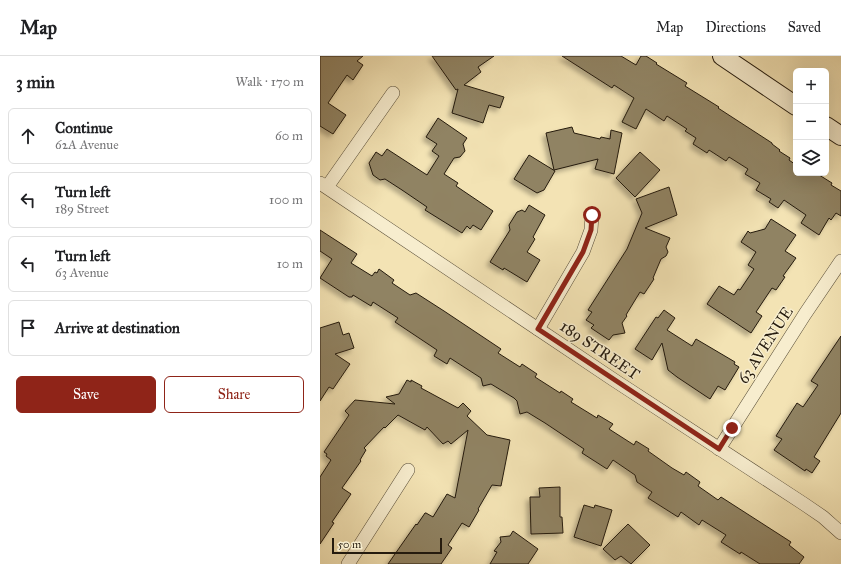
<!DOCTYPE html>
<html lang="en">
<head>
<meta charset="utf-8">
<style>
	body { margin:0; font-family:"IM FELL Great Primer",serif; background:#f2f2f2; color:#202124 }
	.controls { position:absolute; right:12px; top:12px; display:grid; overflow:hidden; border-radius:6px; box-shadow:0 4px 16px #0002 }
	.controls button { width:36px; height:36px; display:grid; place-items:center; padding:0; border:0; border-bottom:1px solid #e0e0e0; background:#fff; color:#202124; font:20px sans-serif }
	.scale { position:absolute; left:12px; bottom:10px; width:110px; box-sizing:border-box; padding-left:4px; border:2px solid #251b0e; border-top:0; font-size:11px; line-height:14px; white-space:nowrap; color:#251b0e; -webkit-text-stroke:3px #f7edce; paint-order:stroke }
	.stop { position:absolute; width:12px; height:12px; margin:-9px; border:3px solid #8f2418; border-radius:50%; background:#fff }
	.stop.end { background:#8f2418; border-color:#fff; box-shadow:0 1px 4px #0008 }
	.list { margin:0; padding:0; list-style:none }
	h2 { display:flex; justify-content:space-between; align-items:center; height:52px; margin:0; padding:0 16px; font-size:17px }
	h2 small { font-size:13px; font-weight:400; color:#757577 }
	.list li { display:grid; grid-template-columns:26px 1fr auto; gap:12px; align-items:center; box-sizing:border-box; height:56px; margin:0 8px 8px; padding:0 8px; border:1px solid #e0e0e0; border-radius:6px }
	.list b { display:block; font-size:15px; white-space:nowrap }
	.list p { margin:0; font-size:13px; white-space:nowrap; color:#757577 }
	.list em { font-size:13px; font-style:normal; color:#757577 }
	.actions { display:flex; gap:8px; padding:12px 16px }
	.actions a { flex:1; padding:9px 0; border:1px solid #8f2418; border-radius:6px; text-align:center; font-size:14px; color:#8f2418 }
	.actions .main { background:#8f2418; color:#fff }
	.icon { flex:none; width:22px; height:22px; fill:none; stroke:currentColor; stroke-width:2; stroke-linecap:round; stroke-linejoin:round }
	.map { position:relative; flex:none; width:521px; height:508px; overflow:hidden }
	header { display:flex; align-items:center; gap:24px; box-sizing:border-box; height:56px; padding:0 20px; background:#fff; border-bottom:1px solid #e0e0e0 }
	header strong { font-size:19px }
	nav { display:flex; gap:22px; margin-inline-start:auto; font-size:14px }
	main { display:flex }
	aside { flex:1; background:#fff }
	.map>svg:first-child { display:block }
	.building { fill:#908364; stroke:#251b0e; filter:url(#shadow) }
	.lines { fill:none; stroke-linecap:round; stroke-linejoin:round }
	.street-casing { stroke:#584d38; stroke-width:14 }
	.secondary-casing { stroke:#251b0e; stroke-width:20 }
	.street { stroke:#f7edce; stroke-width:13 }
	.secondary { stroke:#f7edce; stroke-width:18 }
	.route { stroke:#8f2418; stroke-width:5 }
	.labels { text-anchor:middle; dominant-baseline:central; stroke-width:3; stroke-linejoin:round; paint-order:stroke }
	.street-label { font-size:16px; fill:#251b0e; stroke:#f7edce }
</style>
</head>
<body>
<header>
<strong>Map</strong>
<nav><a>Map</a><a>Directions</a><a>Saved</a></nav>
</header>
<main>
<aside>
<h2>3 min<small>Walk · 170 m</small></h2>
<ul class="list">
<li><svg class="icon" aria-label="ahead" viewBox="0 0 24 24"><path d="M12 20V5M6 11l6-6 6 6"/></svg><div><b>Continue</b><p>62A Avenue</p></div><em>60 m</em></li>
<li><svg class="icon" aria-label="left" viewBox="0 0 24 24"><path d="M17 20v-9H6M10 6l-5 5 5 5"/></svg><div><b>Turn left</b><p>189 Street</p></div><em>100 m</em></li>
<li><svg class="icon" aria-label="left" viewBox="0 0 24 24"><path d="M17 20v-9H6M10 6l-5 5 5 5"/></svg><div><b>Turn left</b><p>63 Avenue</p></div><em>10 m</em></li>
<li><svg class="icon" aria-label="arrive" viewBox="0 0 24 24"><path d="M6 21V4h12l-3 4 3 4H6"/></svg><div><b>Arrive at destination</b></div></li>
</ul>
<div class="actions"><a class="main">Save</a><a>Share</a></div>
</aside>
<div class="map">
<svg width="521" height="508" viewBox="0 0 521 508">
	<defs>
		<filter id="shadow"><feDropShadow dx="-3.5" dy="3.5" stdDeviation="2" flood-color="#0004"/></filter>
	</defs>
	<rect width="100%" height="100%" fill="#f3e3b4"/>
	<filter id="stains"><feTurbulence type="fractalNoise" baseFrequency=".005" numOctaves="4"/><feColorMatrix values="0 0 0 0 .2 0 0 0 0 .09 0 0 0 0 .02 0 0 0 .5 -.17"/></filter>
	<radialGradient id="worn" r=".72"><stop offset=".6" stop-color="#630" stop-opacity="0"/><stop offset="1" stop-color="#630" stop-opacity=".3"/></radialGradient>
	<g class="building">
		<path d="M 0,0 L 43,0 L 37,5 L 43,9 L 33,24 L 27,19 L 8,47 L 26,59 L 13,78 L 0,70 Z"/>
		<path d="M 112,0 L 174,0 L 158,11 L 161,16 L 144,29 L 184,41 L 180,52 L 169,49 L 163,67 L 132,57 L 138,33 L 136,34 Z"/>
		<path d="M 242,0 L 301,0 L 316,9 L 321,0 L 326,0 L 337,7 L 336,8 L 367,27 L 365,30 L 399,51 L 398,52 L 452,87 L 452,88 L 460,94 L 459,95 L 470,102 L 469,104 L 476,109 L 476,117 L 496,117 L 512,127 L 511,129 L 521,135 L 521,160 L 516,157 L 511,164 L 509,162 L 499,179 L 481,167 L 486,159 L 464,144 L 458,152 L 449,146 L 451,143 L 436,134 L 440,127 L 425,118 L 428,113 L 409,101 L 406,105 L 389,94 L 387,97 L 373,88 L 376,82 L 365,75 L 367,73 L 347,60 L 344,65 L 326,53 L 316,73 L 302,66 L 314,42 L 294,29 L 292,32 Z"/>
		<path d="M 118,62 L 147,82 L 143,88 L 145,95 L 140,101 L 134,102 L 124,118 L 138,127 L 136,130 L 173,155 L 161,174 L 153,169 L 150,173 L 147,170 L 142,177 L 105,154 L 107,151 L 82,134 L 65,123 L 60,124 L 53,119 L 49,107 L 56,96 L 62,100 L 67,93 L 107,119 L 119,100 L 112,95 L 117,88 L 106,81 Z"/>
		<path d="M 252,71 L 254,77 L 280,83 L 281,81 L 290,83 L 291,74 L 302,77 L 294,118 L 275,113 L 278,103 L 234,114 L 226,77 Z"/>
		<path d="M 320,96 L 340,114 L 315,141 L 296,122 Z"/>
		<path d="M 209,99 L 235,115 L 224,134 L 217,137 L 194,123 Z"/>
		<path d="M 349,131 L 357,159 L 325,172 L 350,182 L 346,191 L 348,196 L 346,200 L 341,203 L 333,222 L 334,223 L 324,238 L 320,236 L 306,259 L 307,260 L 302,267 L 305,277 L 293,279 L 289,284 L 271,272 L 274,269 L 266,264 L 272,256 L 268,254 L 307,193 L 322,157 L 316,143 Z"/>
		<path d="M 209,149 L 225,159 L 213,181 L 215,183 L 207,196 L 220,204 L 207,226 L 184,212 L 183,214 L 170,206 L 190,174 L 189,169 L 197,156 L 202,154 L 205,156 Z"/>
		<path d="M 451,163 L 476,179 L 465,195 L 476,202 L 463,220 L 465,221 L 456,234 L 452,232 L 436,256 L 442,260 L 431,277 L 387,248 L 399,230 L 414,239 L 418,233 L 420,234 L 434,213 L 428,209 L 436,196 L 421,186 L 428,175 L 430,177 L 445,173 Z"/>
		<path d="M 0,174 L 37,198 L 31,207 L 52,220 L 55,216 L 57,217 L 59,213 L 74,224 L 72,227 L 90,239 L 96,237 L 124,255 L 181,293 L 178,297 L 200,311 L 202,308 L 217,318 L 215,321 L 240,337 L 241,335 L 253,343 L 251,346 L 277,362 L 278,359 L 293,368 L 289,373 L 314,389 L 316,385 L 329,393 L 328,395 L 352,412 L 364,419 L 366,416 L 380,426 L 378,430 L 398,444 L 401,441 L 471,486 L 469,489 L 484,501 L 479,508 L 440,508 L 421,496 L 420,498 L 401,486 L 406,479 L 382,464 L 379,469 L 361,456 L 358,461 L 328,442 L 332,436 L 317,426 L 315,419 L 293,404 L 287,413 L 262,397 L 264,393 L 225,367 L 207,356 L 200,358 L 197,345 L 194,342 L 171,328 L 163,330 L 161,322 L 130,302 L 127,308 L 114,300 L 117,294 L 75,266 L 78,262 L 53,246 L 51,250 L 33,239 L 32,241 L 29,241 L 0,222 L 12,203 L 0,195 Z"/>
		<path d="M 344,254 L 355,262 L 347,274 L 372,290 L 376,283 L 415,306 L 414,308 L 419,311 L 405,334 L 398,330 L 390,343 L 357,321 L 348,314 L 342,287 L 332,304 L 315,293 L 336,261 L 338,262 Z"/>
		<path d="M 19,266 L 23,279 L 29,277 L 34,292 L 15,298 L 30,308 L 13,333 L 9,331 L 0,345 L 0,272 Z"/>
		<path d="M 521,280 L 521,357 L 494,401 L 500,405 L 492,417 L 486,413 L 485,415 L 454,394 L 462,383 L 456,380 L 477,347 L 483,351 L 498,329 L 491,325 Z"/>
		<path d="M 87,324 L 91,326 L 91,324 L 102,330 L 101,332 L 138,352 L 143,347 L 151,355 L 147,360 L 167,379 L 190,384 L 181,430 L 172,429 L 158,453 L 159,454 L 149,471 L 142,467 L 128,489 L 132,492 L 121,508 L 68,508 L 96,468 L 97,469 L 105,457 L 106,457 L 113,461 L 127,438 L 135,442 L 148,374 L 131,388 L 128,385 L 123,388 L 107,371 L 105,374 L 78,359 L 65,372 L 64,371 L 44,392 L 46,394 L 40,404 L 41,405 L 22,432 L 31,438 L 12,466 L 14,467 L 0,488 L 0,421 L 11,404 L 6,400 L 7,398 L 4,396 L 29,359 L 25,355 L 35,344 L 75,348 L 66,341 L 79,338 Z"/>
		<path d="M 240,431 L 240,461 L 242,461 L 243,477 L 211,478 L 210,441 L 220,441 L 219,432 Z"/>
		<path d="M 264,449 L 274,452 L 275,449 L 292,454 L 281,490 L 254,481 Z"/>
		<path d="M 308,468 L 330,489 L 311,508 L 301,500 L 295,504 L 283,493 Z"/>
		<path d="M 193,475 L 218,493 L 208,508 L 170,508 L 177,496 L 174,495 L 181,486 L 180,481 L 190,480 Z"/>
	</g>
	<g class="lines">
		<defs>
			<g id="street">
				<path d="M 0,127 L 294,324 L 484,448 L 503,461 L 521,477"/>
				<path d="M 7,131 L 73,37"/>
				<path d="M 218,273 L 263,196 L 271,174 L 272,159"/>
				<path d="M 399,393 L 485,258 L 521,205"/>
				<path d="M 28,508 L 88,414"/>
			</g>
			<g id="secondary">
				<path d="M 402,0 L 476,50"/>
				<path d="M 506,70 L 521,80"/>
			</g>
		</defs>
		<use href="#street" class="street-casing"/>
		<use href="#secondary" class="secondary-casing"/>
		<use href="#street" class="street"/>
		<use href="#secondary" class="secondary"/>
	</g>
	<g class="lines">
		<path class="route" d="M 272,159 L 271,174 L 263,196 L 218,273 L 399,393 L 412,372"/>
	</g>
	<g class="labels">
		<g class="street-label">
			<text transform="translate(445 289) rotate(-57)">63 AVENUE</text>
			<text transform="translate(280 294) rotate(34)">189 STREET</text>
		</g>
	</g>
	<rect width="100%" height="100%" filter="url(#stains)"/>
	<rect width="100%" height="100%" fill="url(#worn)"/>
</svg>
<div class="controls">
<button>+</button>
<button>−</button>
<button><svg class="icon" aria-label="layers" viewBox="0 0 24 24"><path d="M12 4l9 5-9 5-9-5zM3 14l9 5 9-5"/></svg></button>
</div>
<div class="scale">50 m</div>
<div class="stop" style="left:272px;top:159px"></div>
<div class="stop end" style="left:412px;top:372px"></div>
</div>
</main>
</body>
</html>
